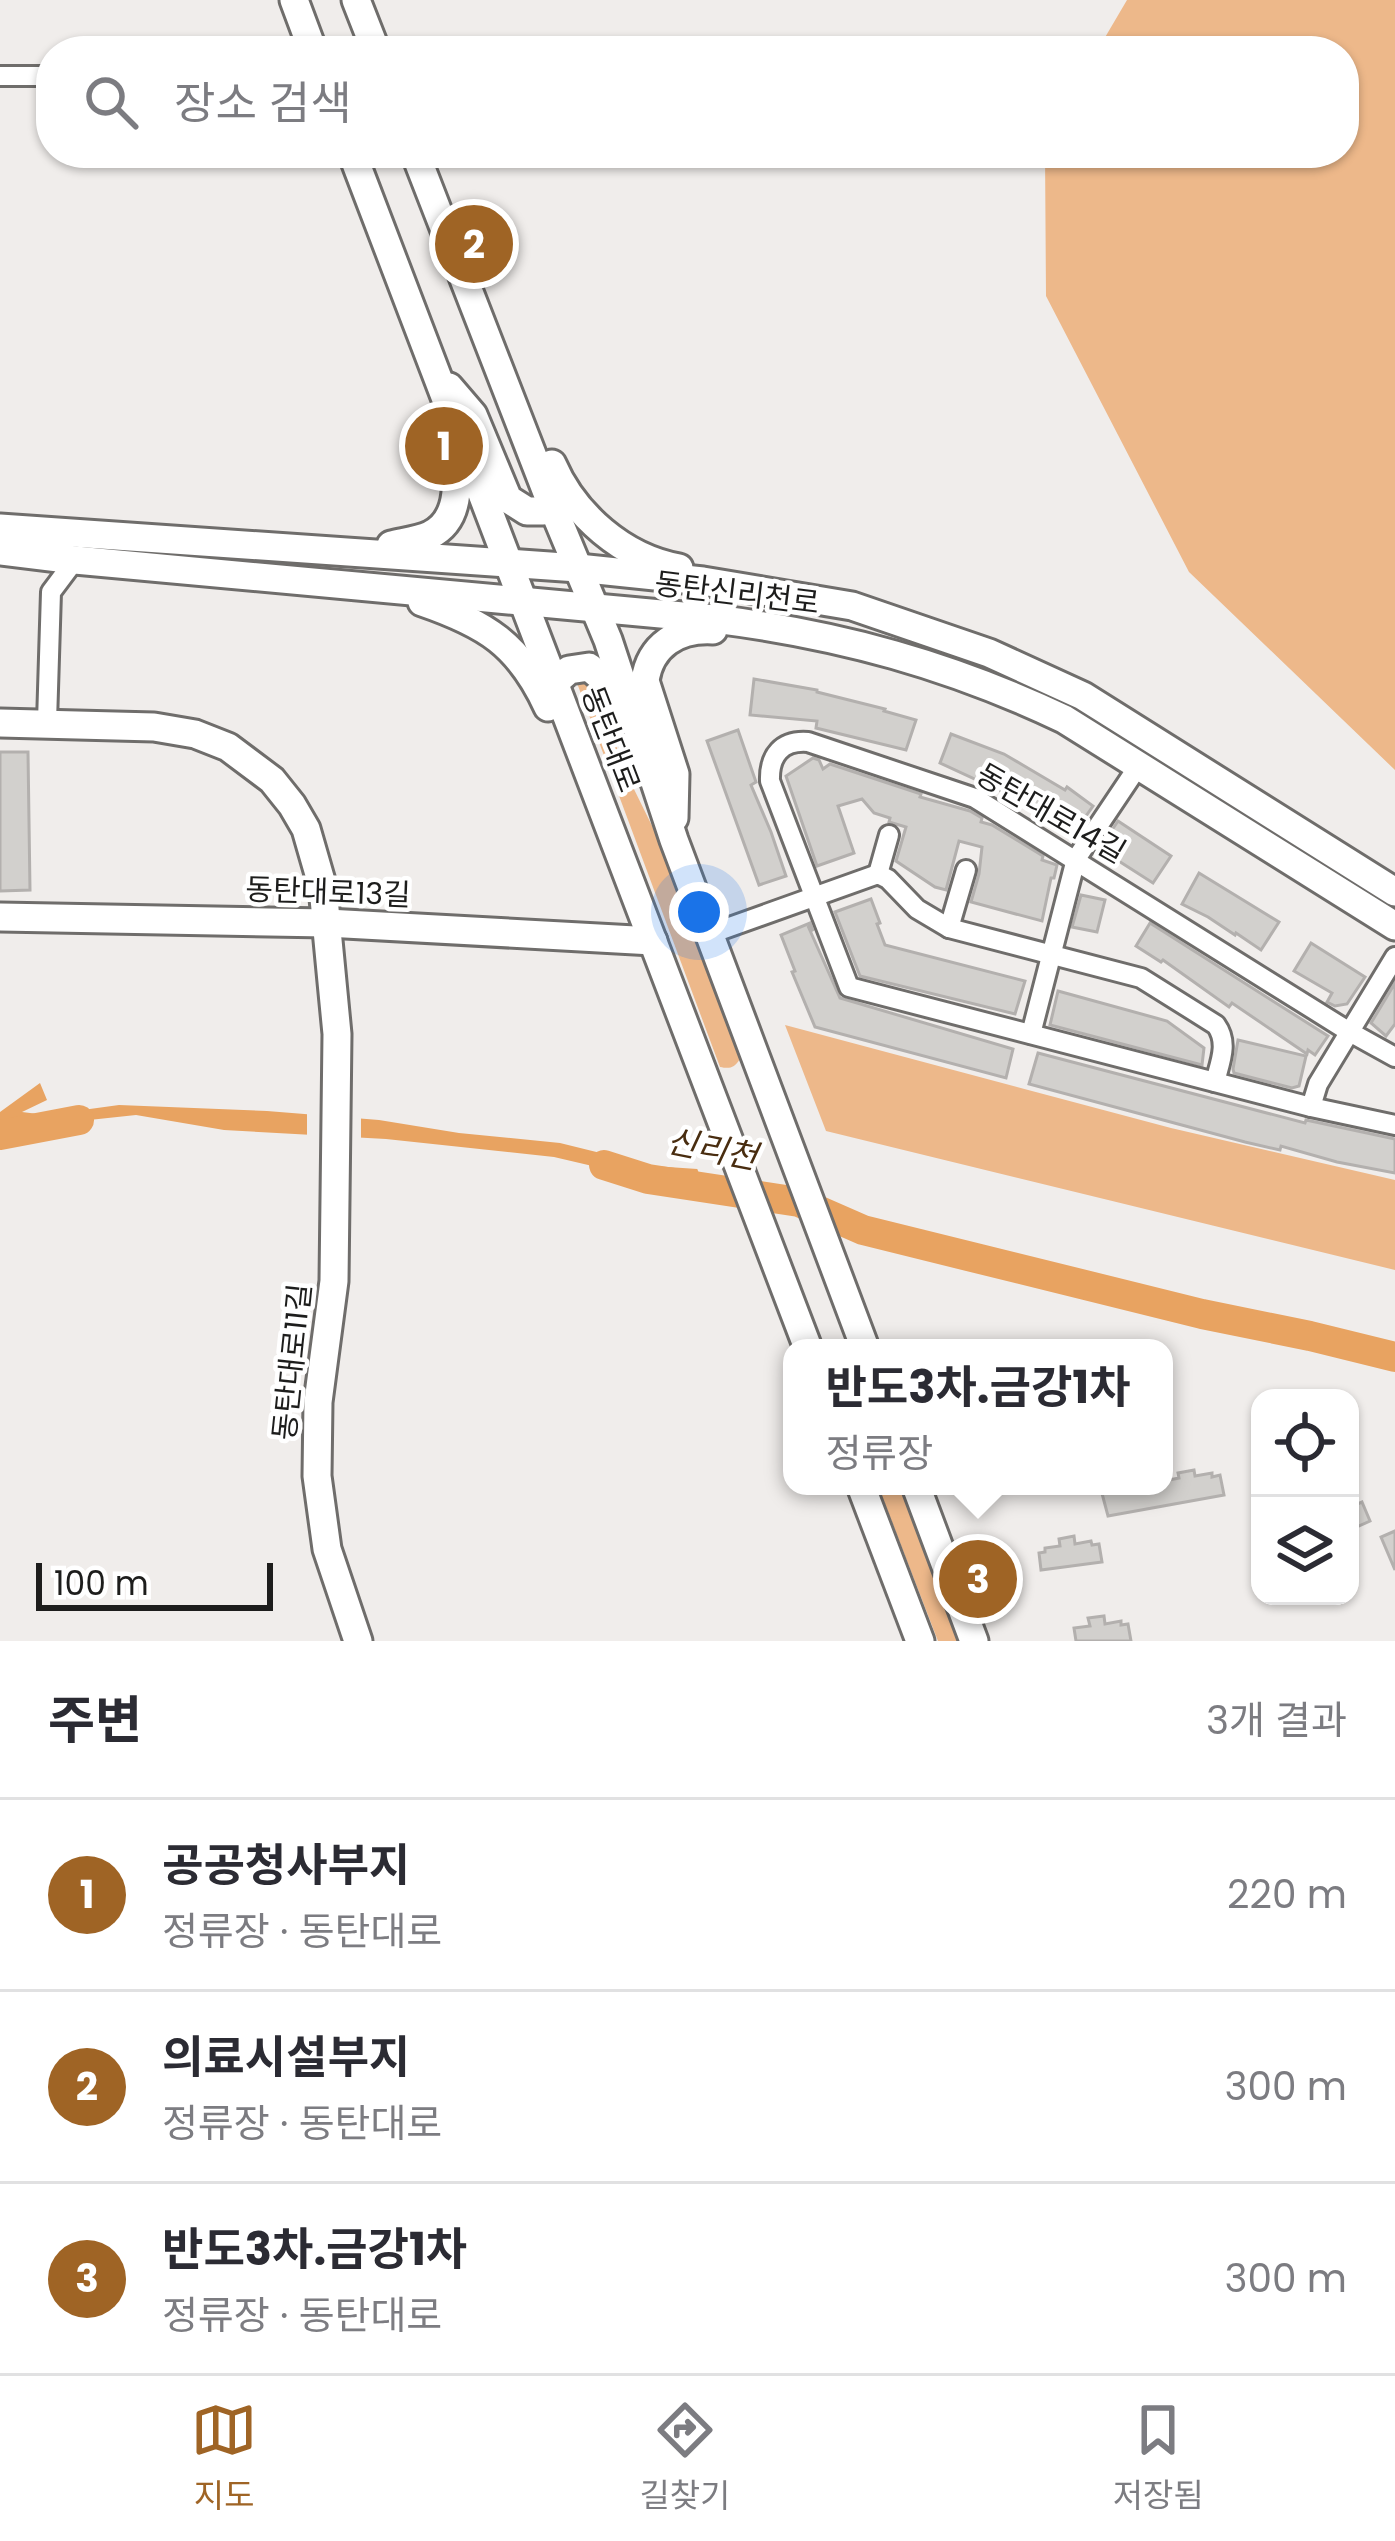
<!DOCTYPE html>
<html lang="ko">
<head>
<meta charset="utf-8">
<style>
	body { margin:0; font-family:Poppins,"Noto Sans KR",sans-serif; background:#f7f7f7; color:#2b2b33 }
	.controls { position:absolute; right:36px; bottom:36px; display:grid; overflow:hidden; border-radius:24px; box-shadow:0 3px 9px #0004 }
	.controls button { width:108px; height:108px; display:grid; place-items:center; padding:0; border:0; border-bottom:3px solid #e1e1e2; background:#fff; color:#2b2b33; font:60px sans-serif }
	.scale { position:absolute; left:36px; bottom:30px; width:237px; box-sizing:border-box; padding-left:12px; border:6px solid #1d1d1c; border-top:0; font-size:33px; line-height:42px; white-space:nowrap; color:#1d1d1c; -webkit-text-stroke:9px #fff; paint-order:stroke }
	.you { position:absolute; left:699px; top:912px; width:42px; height:42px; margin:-30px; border:9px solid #fff; border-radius:50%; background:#1a73e8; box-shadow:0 0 0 18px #1a73e833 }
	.badge { display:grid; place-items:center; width:78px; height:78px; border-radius:50%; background:#9f6425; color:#fff; font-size:39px; font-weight:700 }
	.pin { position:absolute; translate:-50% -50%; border:6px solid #fff; box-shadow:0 3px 12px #0006 }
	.popup { position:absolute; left:783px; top:1339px; width:390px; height:156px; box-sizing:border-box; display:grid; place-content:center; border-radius:24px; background:#fff; filter:drop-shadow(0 3px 9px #0005); font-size:39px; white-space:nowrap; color:#7c7c81 }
	.popup b { font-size:45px; color:#2b2b33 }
	.popup::after { content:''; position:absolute; left:50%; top:100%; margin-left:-24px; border:24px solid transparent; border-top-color:#fff }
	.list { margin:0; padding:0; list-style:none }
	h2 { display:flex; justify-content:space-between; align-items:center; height:156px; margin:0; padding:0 48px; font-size:51px }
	h2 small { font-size:39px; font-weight:400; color:#7c7c81 }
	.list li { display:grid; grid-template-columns:78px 1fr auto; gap:36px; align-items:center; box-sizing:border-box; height:192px; padding:0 48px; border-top:3px solid #e1e1e2 }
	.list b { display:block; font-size:45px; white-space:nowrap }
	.list p { margin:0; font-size:39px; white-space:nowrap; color:#7c7c81 }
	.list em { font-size:39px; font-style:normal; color:#7c7c81 }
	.icon { flex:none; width:66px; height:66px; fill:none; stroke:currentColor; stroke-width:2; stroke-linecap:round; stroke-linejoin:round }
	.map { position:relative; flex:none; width:1395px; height:1641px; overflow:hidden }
	.search { position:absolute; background:#fff; box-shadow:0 3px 9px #0004; left:36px; right:36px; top:36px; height:132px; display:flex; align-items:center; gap:30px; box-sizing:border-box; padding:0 42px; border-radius:48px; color:#7c7c81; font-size:45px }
	.sheet { height:732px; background:#fff }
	nav { display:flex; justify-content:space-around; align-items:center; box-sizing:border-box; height:168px; border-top:3px solid #e1e1e2; background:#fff; font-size:33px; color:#7c7c81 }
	nav a { display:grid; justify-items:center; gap:6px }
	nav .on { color:#9f6425 }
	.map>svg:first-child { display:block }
	.green { fill:#edb88a }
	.water { fill:#e8a361 }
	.pier { fill:#f0edeb }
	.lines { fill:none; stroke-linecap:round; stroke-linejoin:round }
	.river { stroke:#e8a361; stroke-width:30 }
	.building { fill:#d2d0cd; stroke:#b3b0ae; stroke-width:3 }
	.street-casing { stroke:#6f6d6b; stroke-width:24 }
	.secondary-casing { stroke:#6f6d6b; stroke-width:33 }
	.street { stroke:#fff; stroke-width:18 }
	.secondary { stroke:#fff; stroke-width:27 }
	.labels { text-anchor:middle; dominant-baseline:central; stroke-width:9; stroke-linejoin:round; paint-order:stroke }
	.street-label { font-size:30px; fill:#1d1d1c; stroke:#fff }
	.water-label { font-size:33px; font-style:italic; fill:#492d10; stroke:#fff }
</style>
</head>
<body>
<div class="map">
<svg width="1395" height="1641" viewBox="0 0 1395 1641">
	<rect width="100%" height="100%" fill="#f0edeb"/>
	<g class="green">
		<path d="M 1127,0 L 1395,0 L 1395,770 L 1189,572 L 1046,296 L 1045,153 L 1344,153 L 1344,51 L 1097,51 Z"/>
		<path d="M 577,683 L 588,684 L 596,692 L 627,775 L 660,842 L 740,1059 C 734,1068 730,1069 720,1067 Z"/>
		<path d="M 785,1025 L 1171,1128 L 1395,1180 L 1395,1270 L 826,1131 Z"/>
		<path d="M 878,1486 L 902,1486 L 962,1641 L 938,1641 Z"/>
	</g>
	<path class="water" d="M 40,1083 L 47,1100 L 22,1112 L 46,1115 L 119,1105 L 267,1111 L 379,1120 L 459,1133 L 560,1143 L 653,1166 L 771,1174 L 774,1189 L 648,1179 L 554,1157 L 386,1139 L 224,1130 L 136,1115 L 61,1123 L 0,1136 L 0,1112 Z"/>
	<g class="pier">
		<path d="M 307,1108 L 361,1113 L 361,1144 L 307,1141 Z"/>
		<path d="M 695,1163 L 772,1168 L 777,1172 L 780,1189 L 774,1195 L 705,1189 Z"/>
	</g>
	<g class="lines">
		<g class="river">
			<path d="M 0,1135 L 79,1120"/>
			<path d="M 604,1165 L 648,1179 L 799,1202 L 863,1230 L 1202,1314 L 1310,1336 L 1395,1357"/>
		</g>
	</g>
	<g class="building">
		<path d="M 754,679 L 817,690 L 817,692 L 885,709 L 884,711 L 916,720 L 906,750 L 816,728 L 817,721 L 750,715 Z"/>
		<path d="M 738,730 L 756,782 L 751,785 L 771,832 L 786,876 L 759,885 L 707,741 Z"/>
		<path d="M 951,734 L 1004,754 L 1065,790 L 1067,787 L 1093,806 L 1074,833 L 1065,835 L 1054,829 L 1057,823 L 1020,800 L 940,763 Z"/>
		<path d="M 0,752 L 28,752 L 30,890 L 0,891 Z"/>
		<path d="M 813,758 L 819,760 L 823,769 L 830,764 L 921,794 L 920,797 L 970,811 L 982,818 L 981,822 L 992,825 L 1043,856 L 1042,860 L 1057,865 L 1054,878 L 1051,878 L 1042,921 L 971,902 L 979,874 L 982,847 L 959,841 L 946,890 L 935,887 L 896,861 L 906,827 L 889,822 L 890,818 L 874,813 L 862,799 L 838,806 L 854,853 L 817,866 L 786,776 Z"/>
		<path d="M 1118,821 L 1171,856 L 1153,883 L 1114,858 L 1111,862 L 1098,851 Z"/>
		<path d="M 1199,873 L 1279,922 L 1261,950 L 1236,933 L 1235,935 L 1208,917 L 1182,904 Z"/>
		<path d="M 1081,895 L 1105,900 L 1097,932 L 1072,927 Z"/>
		<path d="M 871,899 L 880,923 L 877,924 L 885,945 L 1025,981 L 1015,1014 L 860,976 L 835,912 Z"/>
		<path d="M 810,923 L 813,931 L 808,926 L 840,998 L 1013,1049 L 1006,1078 L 815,1027 L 792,972 L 795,971 L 781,935 Z"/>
		<path d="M 1150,923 L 1328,1036 L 1315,1055 L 1308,1050 L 1307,1054 L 1232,1003 L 1229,1007 L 1163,960 L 1161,962 L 1136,946 Z"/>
		<path d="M 1311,943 L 1365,977 L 1347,1004 L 1335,1006 L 1327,1002 L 1332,993 L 1294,971 Z"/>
		<path d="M 1395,983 L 1395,1024 L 1386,1036 L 1371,1023 Z"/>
		<path d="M 1058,991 L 1167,1021 L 1204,1048 L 1202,1065 L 1050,1025 Z"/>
		<path d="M 1238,1040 L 1306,1056 L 1299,1086 L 1292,1088 L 1234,1073 L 1233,1069 Z"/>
		<path d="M 1038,1053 L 1305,1123 L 1306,1120 L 1395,1139 L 1395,1173 L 1337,1162 L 1281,1146 L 1280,1150 L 1245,1142 L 1029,1084 Z"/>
		<path d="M 1194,1470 L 1195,1476 L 1212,1473 L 1212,1477 L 1220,1475 L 1224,1495 L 1108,1516 L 1100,1486 L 1164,1486 L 1164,1481 L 1179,1478 L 1178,1473 Z"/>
		<path d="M 1362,1502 L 1370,1521 L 1350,1530 L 1350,1507 Z"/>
		<path d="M 1395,1531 L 1395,1570 L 1381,1537 Z"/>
		<path d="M 1074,1536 L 1075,1544 L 1091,1541 L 1092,1545 L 1099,1544 L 1102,1562 L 1041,1570 L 1039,1553 L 1045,1552 L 1045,1548 L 1060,1546 L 1059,1539 Z"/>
		<path d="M 1104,1616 L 1105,1624 L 1121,1621 L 1121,1625 L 1128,1624 L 1131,1641 L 1076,1641 L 1074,1628 L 1090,1626 L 1088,1618 Z"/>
	</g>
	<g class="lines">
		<defs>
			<g id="street">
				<path d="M 0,76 L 51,76"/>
				<path d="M 47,722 L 51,592 L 75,560"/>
				<path d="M 878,874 L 889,835"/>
				<path d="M 949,928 L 966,870"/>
				<path d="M 710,934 L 878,874 L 888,879 L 917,909 L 949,928 L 1141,978 L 1216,1025 C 1229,1043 1220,1062 1215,1082"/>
				<path d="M 1031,1034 L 1076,859 L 1139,765"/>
				<path d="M 1395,1057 L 1348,1031 L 975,798 L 808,742 C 782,740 769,755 770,781 L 849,987 L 1311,1107 L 1395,1125"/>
				<path d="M 1311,1107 L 1318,1084 L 1395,957"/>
			</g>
			<g id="secondary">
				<path d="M 294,0 L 313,51"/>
				<path d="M 356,0 L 376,51"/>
				<path d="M 352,153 L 808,1348"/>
				<path d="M 415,153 L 551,503 L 608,640 L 674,840 L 865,1348"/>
				<path d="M 449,387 L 473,415 L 508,499 L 527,511 L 543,511 L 551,503"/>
				<path d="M 552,464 C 574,515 623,558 679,568"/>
				<path d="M 0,528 L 578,568 L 703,581 L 852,606 L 989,653 L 1083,696 L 1395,892"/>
				<path d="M 391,545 C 403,542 419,540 430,535 C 463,519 459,473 450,444"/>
				<path d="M 0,551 L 75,560 L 715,619 C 841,635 950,665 1064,719 L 1395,926"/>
				<path d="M 422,602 C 486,624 519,644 548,707"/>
				<path d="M 554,683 L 569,670 L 589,667 L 602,678 L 613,706"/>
				<path d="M 0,723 L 154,727 L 195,734 L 228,747 L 272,780 L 292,805 L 306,829 L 323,888 L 337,1034 L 334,1281 L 318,1402 L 317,1476 L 327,1549 L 358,1641"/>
				<path d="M 674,818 L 675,774 L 645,681 C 650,645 678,628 713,630"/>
				<path d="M 0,917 L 327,923 L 653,941"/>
				<path d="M 861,1486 L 920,1641"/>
				<path d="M 916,1486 L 974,1641"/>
			</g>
		</defs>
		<use href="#street" class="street-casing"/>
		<use href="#secondary" class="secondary-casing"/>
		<use href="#street" class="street"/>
		<use href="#secondary" class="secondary"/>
	</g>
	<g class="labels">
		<g class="street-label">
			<text transform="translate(737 593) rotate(7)">동탄신리천로</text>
			<text transform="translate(611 739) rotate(69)">동탄대로</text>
			<text transform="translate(1051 813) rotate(30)">동탄대로14길</text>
			<text transform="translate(328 892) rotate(2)">동탄대로13길</text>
			<text transform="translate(292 1362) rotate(-84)">동탄대로11길</text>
		</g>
		<g class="water-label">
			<text transform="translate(712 1149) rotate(11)">신리천</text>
		</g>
	</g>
</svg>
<div class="controls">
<button><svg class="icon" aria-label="locate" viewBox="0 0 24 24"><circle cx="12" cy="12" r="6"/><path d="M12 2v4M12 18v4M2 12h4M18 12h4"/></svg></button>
<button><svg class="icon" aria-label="layers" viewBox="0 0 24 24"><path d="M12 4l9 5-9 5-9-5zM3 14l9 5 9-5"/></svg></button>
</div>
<div class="scale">100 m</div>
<div class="you"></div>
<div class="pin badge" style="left:444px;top:446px">1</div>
<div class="pin badge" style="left:474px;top:244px">2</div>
<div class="pin badge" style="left:978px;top:1579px">3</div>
<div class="popup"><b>반도3차.금강1차</b>정류장</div>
<div class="search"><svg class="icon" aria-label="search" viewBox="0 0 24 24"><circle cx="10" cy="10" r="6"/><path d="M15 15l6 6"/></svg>장소 검색</div>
</div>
<section class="sheet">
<h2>주변<small>3개 결과</small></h2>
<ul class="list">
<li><span class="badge">1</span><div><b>공공청사부지</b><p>정류장 · 동탄대로</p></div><em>220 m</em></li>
<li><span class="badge">2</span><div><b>의료시설부지</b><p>정류장 · 동탄대로</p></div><em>300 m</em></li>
<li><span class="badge">3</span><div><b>반도3차.금강1차</b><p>정류장 · 동탄대로</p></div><em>300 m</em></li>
</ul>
</section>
<nav>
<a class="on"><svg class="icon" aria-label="map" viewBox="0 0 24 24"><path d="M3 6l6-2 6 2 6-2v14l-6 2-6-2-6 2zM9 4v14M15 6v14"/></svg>지도</a>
<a><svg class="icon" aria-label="directions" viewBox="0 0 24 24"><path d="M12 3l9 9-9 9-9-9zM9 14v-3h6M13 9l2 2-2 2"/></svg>길찾기</a>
<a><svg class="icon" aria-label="saved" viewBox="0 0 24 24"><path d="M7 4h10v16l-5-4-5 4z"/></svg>저장됨</a>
</nav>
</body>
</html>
